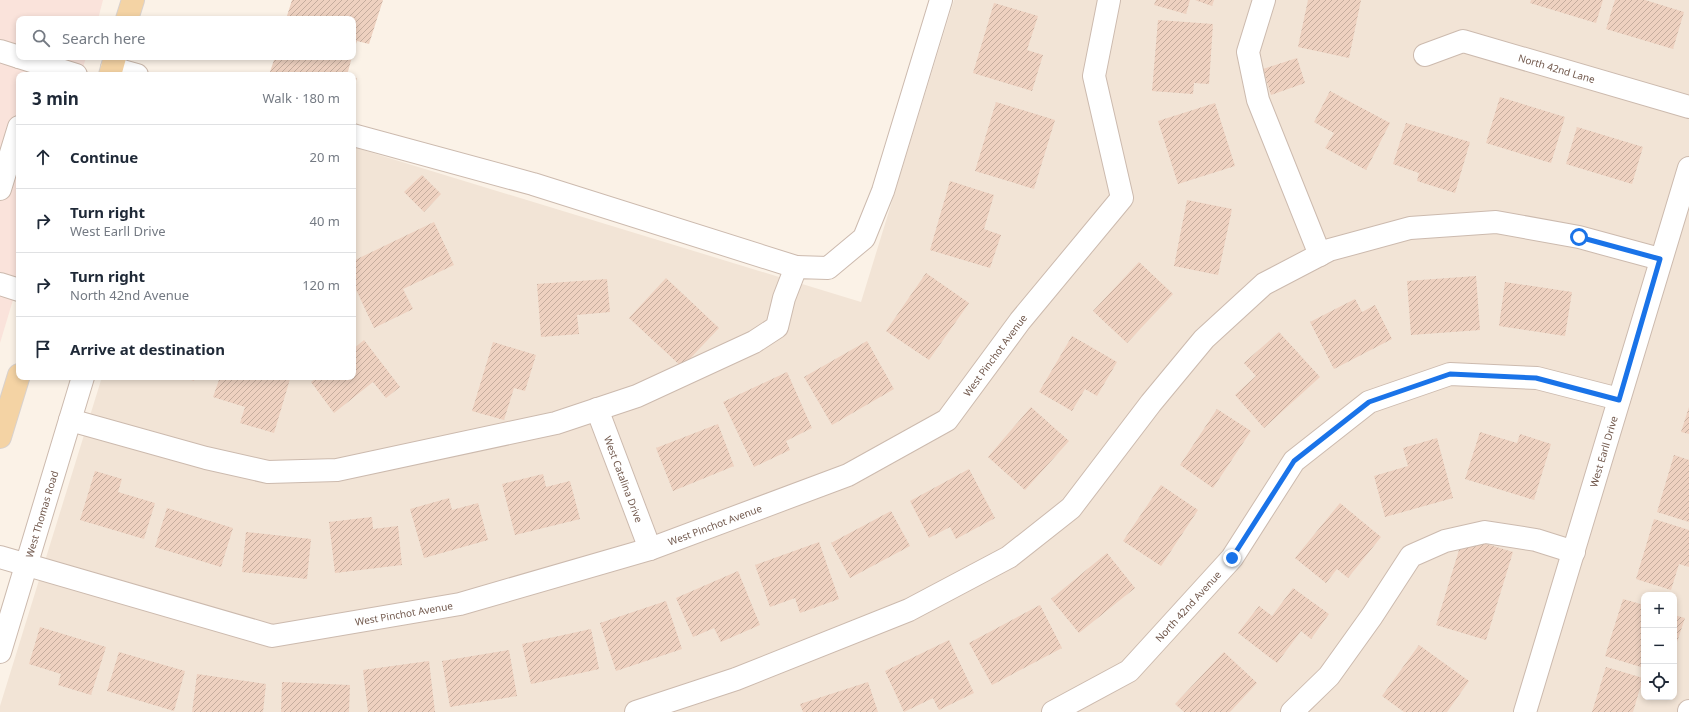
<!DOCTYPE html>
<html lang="en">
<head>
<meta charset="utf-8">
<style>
	body { margin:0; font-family:"Noto Sans",sans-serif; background:#f6f6f7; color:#1f2937 }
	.controls { position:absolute; right:12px; bottom:12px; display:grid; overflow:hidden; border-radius:8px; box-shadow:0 2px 6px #0003 }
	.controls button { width:36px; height:36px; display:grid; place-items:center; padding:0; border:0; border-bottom:1px solid #e0e1e3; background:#fff; color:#1f2937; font:20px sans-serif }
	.stop { position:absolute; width:12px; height:12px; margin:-9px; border:3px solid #1a73e8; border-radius:50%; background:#fff }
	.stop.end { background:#1a73e8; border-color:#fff; box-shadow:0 1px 4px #0008 }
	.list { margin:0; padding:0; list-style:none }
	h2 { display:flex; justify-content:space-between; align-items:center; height:52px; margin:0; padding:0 16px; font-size:17px }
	h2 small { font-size:13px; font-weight:400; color:#747a83 }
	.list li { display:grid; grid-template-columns:26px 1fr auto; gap:12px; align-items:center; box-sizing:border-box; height:64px; padding:0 16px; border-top:1px solid #e0e1e3 }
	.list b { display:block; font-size:15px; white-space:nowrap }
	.list p { margin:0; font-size:13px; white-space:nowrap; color:#747a83 }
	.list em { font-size:13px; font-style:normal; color:#747a83 }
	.icon { flex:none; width:22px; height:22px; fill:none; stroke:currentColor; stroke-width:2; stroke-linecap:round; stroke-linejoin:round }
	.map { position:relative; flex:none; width:1689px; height:712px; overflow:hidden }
	.search { position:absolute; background:#fff; box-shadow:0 2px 6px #0003; left:16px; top:16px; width:340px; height:44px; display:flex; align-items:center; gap:10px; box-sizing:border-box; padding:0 14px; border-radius:8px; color:#747a83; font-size:15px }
	.panel { position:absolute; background:#fff; box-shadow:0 2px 6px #0003; left:16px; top:72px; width:340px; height:308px; border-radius:8px }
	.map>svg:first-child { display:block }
	.residential { fill:#f2e4d6; fill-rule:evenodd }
	.commercial { fill:#fae3db }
	.building { fill:url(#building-hatch) }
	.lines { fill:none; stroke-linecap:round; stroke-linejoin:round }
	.minor-casing { stroke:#ccbaae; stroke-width:24 }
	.major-casing { stroke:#d8d1cd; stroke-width:24 }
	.minor { stroke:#fff; stroke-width:22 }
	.major { stroke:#f4d3a4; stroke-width:22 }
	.route { stroke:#1a73e8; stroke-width:5 }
	.labels { text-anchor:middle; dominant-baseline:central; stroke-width:3; stroke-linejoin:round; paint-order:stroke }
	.street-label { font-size:10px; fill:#72594d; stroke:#fef6ed }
</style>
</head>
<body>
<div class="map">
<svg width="1689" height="712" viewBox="0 0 1689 712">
	<defs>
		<pattern id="building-hatch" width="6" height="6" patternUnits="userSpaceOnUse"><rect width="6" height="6" fill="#eed1c0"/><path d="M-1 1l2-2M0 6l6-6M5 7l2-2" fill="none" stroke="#c5ad9e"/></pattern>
	</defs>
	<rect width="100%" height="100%" fill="#fbf2e7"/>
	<path class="residential" d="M 954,0 L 1689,0 L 1689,712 L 0,712 L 0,706 L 102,377 L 353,377 L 353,147 L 861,302 ZM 1644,595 L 1674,595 L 1674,697 L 1644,697 Z"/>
	<path class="commercial" d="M 0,0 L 103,0 L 98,19 L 19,19 L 19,57 L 86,57 L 81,75 L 19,75 L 19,280 L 0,343 Z"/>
	<g class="building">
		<path d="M 292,0 L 383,0 L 369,44 L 357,41 L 353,53 L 353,19 L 286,19 Z"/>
		<path d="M 1156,0 L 1190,0 L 1186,14 L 1154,5 Z"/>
		<path d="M 1195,0 L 1214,0 L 1212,6 Z"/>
		<path d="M 1308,0 L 1361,0 L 1349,58 L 1298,47 Z"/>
		<path d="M 1531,0 L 1603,0 L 1596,23 L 1530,3 Z"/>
		<path d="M 1615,0 L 1645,0 L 1684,12 L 1673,49 L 1606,29 Z"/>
		<path d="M 994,3 L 1038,16 L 1027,50 L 1043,55 L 1032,91 L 973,73 Z"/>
		<path d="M 1158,20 L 1213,24 L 1209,84 L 1194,83 L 1193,94 L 1152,91 Z"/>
		<path d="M 275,57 L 352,57 L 347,75 L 269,75 Z"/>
		<path d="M 1297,58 L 1305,83 L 1271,95 L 1263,69 Z"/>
		<path d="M 353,77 L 357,78 L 353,90 Z"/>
		<path d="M 1330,91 L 1390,123 L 1366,170 L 1325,148 L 1334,133 L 1314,122 Z"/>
		<path d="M 1500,97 L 1565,117 L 1551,163 L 1486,143 Z"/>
		<path d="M 996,102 L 1055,120 L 1034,189 L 975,171 Z"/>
		<path d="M 1215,103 L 1235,166 L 1178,184 L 1158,121 Z"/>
		<path d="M 1406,123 L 1470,142 L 1455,193 L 1417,181 L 1419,173 L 1393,164 Z"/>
		<path d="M 1577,127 L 1643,147 L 1632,184 L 1566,164 Z"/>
		<path d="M 422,175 L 441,194 L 424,212 L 404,192 Z"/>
		<path d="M 950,181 L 994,195 L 984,229 L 1001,235 L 990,268 L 930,250 Z"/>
		<path d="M 1187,200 L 1232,209 L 1218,275 L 1174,266 Z"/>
		<path d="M 434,222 L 454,265 L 403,289 L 413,309 L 374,328 L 353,283 L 353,261 Z"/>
		<path d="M 1139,262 L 1173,294 L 1127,343 L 1093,311 Z"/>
		<path d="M 926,273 L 969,303 L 929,360 L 886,331 Z"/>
		<path d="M 1476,276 L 1480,330 L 1411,335 L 1407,281 Z"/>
		<path d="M 666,278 L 719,328 L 682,367 L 629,318 Z"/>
		<path d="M 607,279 L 610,312 L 577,315 L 579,334 L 541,337 L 537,284 Z"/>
		<path d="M 1505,282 L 1572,292 L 1565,336 L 1499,326 Z"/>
		<path d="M 1355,299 L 1362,312 L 1375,305 L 1392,339 L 1334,369 L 1310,322 Z"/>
		<path d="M 1279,332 L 1320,377 L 1264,428 L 1235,395 L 1256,376 L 1244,363 Z"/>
		<path d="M 1072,336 L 1117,362 L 1097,396 L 1085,389 L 1072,411 L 1039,392 Z"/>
		<path d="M 364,340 L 400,387 L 386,398 L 373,382 L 334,413 L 311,382 L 317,377 L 353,377 L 353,349 Z"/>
		<path d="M 867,341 L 894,389 L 832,425 L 804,377 Z"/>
		<path d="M 493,342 L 536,355 L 525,391 L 514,388 L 504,420 L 472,411 Z"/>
		<path d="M 787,372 L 812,428 L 786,441 L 790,450 L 754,467 L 723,402 Z"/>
		<path d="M 152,377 L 163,377 L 162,380 Z"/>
		<path d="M 183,377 L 195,377 L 194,381 Z"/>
		<path d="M 220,377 L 284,377 L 290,379 L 274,433 L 240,423 L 245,407 L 213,397 Z"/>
		<path d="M 1031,407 L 1069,441 L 1025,490 L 988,457 Z"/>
		<path d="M 1689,407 L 1689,434 L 1681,432 Z"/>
		<path d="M 1217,409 L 1251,431 L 1213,488 L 1180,465 Z"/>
		<path d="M 718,424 L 734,466 L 673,491 L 656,448 Z"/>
		<path d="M 1480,432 L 1517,443 L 1520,434 L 1551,444 L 1534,500 L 1465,479 Z"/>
		<path d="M 1437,438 L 1453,498 L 1385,517 L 1374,476 L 1408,466 L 1403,448 Z"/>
		<path d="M 1674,455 L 1689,460 L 1689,522 L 1657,512 Z"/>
		<path d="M 969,469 L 995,518 L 956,539 L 950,527 L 929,538 L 910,501 Z"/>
		<path d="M 95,471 L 122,479 L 118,492 L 155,503 L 144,539 L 80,520 Z"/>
		<path d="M 543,474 L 546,487 L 570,481 L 580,519 L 515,535 L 502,484 Z"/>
		<path d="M 1161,485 L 1198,510 L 1161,566 L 1123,541 Z"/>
		<path d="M 449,498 L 452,510 L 478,503 L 488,540 L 424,558 L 410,509 Z"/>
		<path d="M 1340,503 L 1381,537 L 1348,578 L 1337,569 L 1326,583 L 1295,558 Z"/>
		<path d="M 167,508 L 233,528 L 221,567 L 155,547 Z"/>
		<path d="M 891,511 L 910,546 L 850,578 L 831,543 Z"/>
		<path d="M 372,517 L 373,529 L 398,526 L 402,565 L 335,573 L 329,522 Z"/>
		<path d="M 1654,519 L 1689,530 L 1689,567 L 1679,564 L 1671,590 L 1636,579 Z"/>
		<path d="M 246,532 L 311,539 L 307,579 L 242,572 Z"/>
		<path d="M 1463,537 L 1513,552 L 1486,640 L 1436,625 Z"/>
		<path d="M 819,542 L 839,599 L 800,613 L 795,598 L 770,607 L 755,565 Z"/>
		<path d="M 1107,553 L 1135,588 L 1079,633 L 1051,599 Z"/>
		<path d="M 738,571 L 760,625 L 721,642 L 714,628 L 693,637 L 676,598 Z"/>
		<path d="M 1293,588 L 1329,614 L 1311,639 L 1301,631 L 1277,663 L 1238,633 L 1259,606 L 1272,616 Z"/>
		<path d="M 1623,599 L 1644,605 L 1644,668 L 1605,656 Z"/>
		<path d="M 666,601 L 682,649 L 616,671 L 600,623 Z"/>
		<path d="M 1040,605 L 1062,648 L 992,685 L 969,643 Z"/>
		<path d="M 1674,615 L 1685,618 L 1674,651 Z"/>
		<path d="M 40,627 L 106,647 L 91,695 L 58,685 L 61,674 L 29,664 Z"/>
		<path d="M 591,629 L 599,669 L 531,684 L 522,644 Z"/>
		<path d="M 949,640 L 974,693 L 939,710 L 933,698 L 904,712 L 885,671 Z"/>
		<path d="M 1419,645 L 1469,681 L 1447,712 L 1404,712 L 1382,696 Z"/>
		<path d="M 509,650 L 517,696 L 450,707 L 442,661 Z"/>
		<path d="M 119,652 L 185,671 L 174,711 L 107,691 Z"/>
		<path d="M 1224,652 L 1257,683 L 1230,712 L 1184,712 L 1175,704 Z"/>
		<path d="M 429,661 L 435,712 L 368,712 L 363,670 Z"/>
		<path d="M 1606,667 L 1643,678 L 1633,712 L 1592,712 Z"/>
		<path d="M 197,674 L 266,684 L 263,712 L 192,712 Z"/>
		<path d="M 282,682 L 350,685 L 349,712 L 281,712 Z"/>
		<path d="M 868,682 L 878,712 L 803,712 L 800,704 Z"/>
	</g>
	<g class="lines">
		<defs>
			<g id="minor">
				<path d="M 1264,0 L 1248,52 L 1258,100 L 1320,255"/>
				<path d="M 0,51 L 19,57"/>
				<path id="s1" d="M 1425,55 L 1463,41 L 1689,107"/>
				<path d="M 19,57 L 76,75"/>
				<path d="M 112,68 L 137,75"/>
				<path d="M 353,135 L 533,184 L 796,267"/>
				<path d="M 0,189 L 19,127"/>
				<path d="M 0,284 L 19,290"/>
				<path id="s2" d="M 597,409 L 650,549"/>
				<path d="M 70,420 L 206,458 L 268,472 L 337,470 L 556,423 L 637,396 L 754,342 L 777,327 L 784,298 L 796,267 L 828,268 L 864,238 L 883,191 L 941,0"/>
				<path id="s3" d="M 0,557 L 272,636 L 460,604 L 650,549 L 848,475 L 947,420 L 1020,321 L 1122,198 L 1094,76 L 1109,0"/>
				<path id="s4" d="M 0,652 L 83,377"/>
				<path d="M 636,712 L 736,679 L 909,610 L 1009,557 L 1071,508 L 1151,403 L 1204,339 L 1264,284 L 1329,250 L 1410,228 L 1496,222 L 1579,237 L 1660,259"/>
				<path id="s5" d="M 1053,712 L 1129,671 L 1232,558 L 1294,461 L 1369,402 L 1450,374 L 1537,378 L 1619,399"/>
				<path d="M 1292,712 L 1329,676 L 1372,616 L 1411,556 L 1445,541 L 1485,532 L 1536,540 L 1574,552"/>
				<path id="s6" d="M 1525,712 L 1689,168"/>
				<path d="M 1689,712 L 1689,711"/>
			</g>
			<g id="major">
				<path d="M 127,19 L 133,0"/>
				<path d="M 110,75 L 115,57"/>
				<path d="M 0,437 L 19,375"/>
			</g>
		</defs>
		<use href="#minor" class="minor-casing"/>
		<use href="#major" class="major-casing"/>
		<use href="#minor" class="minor"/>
		<use href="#major" class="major"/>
	</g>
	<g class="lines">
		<path class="route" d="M 1232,558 L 1294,461 L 1369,402 L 1450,374 L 1536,378 L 1619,400 L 1660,259 L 1579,237"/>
	</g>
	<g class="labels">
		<g class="street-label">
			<text stroke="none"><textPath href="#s1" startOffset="138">North 42nd Lane</textPath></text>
			<text stroke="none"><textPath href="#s3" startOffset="1077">West Pinchot Avenue</textPath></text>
			<text stroke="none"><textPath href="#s6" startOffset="272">West Earll Drive</textPath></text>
			<text stroke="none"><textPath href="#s2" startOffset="75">West Catalina Drive</textPath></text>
			<text stroke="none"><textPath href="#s4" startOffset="144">West Thomas Road</textPath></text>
			<text stroke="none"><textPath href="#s3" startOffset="741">West Pinchot Avenue</textPath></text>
			<text stroke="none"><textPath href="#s5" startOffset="174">North 42nd Avenue</textPath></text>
			<text stroke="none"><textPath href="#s3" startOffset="417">West Pinchot Avenue</textPath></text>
		</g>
	</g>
</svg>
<div class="controls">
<button>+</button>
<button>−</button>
<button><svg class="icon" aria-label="locate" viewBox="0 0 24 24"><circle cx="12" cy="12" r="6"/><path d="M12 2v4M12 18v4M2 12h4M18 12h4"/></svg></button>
</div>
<div class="stop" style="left:1579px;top:237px"></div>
<div class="stop end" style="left:1232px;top:558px"></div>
<div class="search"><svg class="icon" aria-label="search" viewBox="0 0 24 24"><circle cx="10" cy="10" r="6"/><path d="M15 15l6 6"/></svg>Search here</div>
<section class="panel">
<h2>3 min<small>Walk · 180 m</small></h2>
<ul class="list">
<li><svg class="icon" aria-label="ahead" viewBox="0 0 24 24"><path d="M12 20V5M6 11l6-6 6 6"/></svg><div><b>Continue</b></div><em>20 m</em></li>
<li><svg class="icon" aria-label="right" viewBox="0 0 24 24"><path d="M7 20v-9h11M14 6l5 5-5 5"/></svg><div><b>Turn right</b><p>West Earll Drive</p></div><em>40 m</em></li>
<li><svg class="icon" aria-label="right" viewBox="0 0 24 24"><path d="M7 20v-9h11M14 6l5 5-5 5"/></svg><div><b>Turn right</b><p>North 42nd Avenue</p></div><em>120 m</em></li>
<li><svg class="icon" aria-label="arrive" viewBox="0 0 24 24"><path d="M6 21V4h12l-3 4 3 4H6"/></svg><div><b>Arrive at destination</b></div></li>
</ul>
</section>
</div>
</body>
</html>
